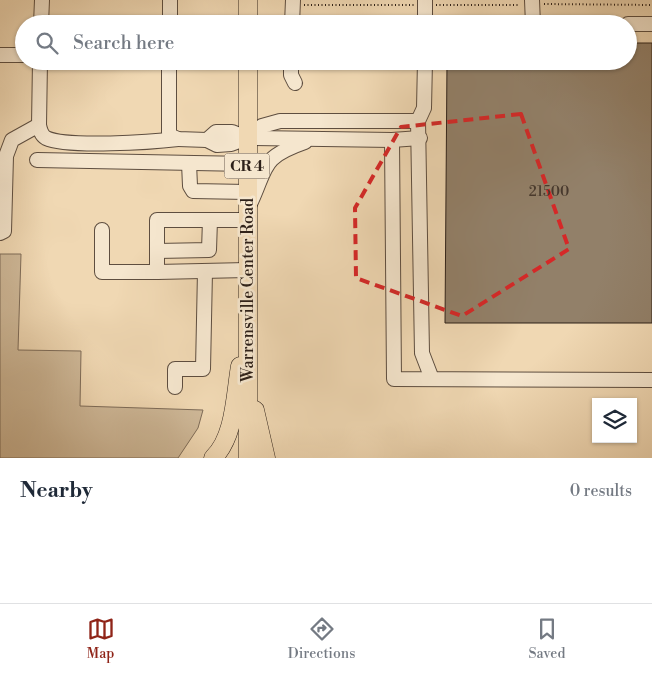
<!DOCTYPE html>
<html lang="en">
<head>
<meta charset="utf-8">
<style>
	body { margin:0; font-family:"Libre Bodoni",serif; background:#f6f6f7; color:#1f2937 }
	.controls { position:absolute; right:15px; bottom:15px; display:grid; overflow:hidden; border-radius:0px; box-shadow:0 1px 4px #0004 }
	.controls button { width:45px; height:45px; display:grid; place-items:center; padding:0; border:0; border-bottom:1px solid #e0e1e3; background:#fff; color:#1f2937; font:25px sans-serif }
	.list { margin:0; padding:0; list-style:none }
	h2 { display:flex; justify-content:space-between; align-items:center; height:65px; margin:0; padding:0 20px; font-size:21px }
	h2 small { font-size:16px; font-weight:400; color:#747a83 }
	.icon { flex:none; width:28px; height:28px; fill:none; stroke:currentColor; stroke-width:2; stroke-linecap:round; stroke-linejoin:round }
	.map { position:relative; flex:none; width:652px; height:458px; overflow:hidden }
	.search { position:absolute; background:#fff; box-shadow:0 1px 4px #0004; left:15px; right:15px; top:15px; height:55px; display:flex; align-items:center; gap:12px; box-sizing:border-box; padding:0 18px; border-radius:28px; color:#747a83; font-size:19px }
	.sheet { height:145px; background:#fff }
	nav { display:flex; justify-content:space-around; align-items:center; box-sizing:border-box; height:70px; border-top:1px solid #e0e1e3; background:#fff; font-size:14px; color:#747a83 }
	nav a { display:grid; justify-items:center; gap:2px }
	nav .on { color:#8f2418 }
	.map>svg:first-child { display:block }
	.green { fill:#cfb999; stroke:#7e6c59 }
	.building { fill:#928069; stroke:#2d2019 }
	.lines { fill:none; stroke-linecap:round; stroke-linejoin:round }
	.minor-casing { stroke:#5e4e40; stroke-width:16 }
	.major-casing { stroke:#2d2019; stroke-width:19 }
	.path { stroke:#2d2019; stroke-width:2; stroke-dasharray:1 2.5; stroke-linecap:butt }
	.minor { stroke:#f5e6ce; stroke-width:14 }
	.major { stroke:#f0d8b3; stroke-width:18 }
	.marked { fill:none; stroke:#d62828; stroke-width:4; stroke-dasharray:10 6; stroke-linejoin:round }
	.labels { text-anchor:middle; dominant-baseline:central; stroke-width:5; stroke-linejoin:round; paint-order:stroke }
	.number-label { font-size:14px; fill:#46382d }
	.shield { fill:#f5e6ce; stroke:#695b4f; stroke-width:1 }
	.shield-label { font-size:15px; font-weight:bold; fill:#2d2019 }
	.street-label { font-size:16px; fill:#2d2019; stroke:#f5e6ce }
</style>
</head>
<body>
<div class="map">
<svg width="652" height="458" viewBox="0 0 652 458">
	<rect width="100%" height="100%" fill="#f0d8b3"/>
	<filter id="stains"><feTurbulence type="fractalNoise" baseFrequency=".004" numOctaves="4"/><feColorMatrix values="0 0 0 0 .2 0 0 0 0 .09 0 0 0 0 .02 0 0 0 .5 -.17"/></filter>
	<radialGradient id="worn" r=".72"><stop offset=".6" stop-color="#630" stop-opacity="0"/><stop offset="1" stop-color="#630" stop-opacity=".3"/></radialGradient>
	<path class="green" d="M 0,254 L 21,254 L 18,350 L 81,351 L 80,406 L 203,410 L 198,428 L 178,458 L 0,458 Z"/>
	<path class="building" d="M 628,43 L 652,43 L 652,323 L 445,323 L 447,61 L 628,61 Z"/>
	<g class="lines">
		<defs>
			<g id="minor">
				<path d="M 425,0 L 425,24"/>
				<path d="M 532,0 L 533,24"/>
				<path d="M 41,24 L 42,0"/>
				<path d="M 170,24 L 170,0"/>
				<path d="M 292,24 L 293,0"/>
				<path d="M 425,24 L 473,24"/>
				<path d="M 628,24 L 652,24"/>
				<path d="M 0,55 L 24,55"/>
				<path d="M 169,61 L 169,133 L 171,136 L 178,139 L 207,140 L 217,145 L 231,144 L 247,138 L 262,126 L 280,121 L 418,121"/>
				<path d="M 291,61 L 291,75 L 295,83"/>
				<path d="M 425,61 L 424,108 L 418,121 L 422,353 L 432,379"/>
				<path d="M 39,125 C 40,130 41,135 46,138 C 67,148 153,142 178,139"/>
				<path d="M 207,140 L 216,132 L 232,132 L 247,138 L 392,140 L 420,138"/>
				<path d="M 392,140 L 394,379 L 652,380"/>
				<path d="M 37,160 L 247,164"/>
				<path d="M 189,163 L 190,186 L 193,191 L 247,192"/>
				<path d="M 249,206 C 268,167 259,158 305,142"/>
				<path d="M 210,220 L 209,250 L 157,251 L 157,220 L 247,220"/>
				<path d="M 102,230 L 102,272 L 157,272 L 157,251"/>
				<path d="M 0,233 L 4,231 L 6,156 L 12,140 L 39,125 L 40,61"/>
				<path d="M 157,272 L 247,270"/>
				<path d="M 175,387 L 175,369 L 203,369 L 205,271"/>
			</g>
			<g id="major">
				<path d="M 248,24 L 248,0"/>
				<path d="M 248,61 L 248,458"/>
				<path d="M 255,410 L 266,458"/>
				<path d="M 213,458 C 235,437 235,395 240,366"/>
			</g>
		</defs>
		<use href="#minor" class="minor-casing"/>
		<use href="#major" class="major-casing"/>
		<g class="path">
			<path d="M 544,4 L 652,5"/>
			<path d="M 304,5 L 414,5"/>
			<path d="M 436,5 L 519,5"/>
		</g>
		<use href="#minor" class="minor"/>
		<use href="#major" class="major"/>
	</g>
	<path class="marked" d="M 521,114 L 569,249 L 462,316 L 356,278 L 355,208 L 401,127 Z"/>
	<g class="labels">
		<g class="number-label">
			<text x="549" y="192">21500</text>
		</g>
		<rect class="shield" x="224.5" y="153.5" width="45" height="25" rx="4"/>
		<g class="shield-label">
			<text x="247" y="166">CR 4</text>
		</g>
		<g class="street-label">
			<text transform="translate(248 290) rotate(-90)">Warrensville Center Road</text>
		</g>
	</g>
	<rect width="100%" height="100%" filter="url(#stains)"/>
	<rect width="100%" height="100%" fill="url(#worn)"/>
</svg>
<div class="controls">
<button><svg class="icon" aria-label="layers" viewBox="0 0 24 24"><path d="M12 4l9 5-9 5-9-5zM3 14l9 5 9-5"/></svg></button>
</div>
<div class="search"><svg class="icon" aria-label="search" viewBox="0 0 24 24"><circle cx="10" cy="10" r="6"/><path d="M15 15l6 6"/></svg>Search here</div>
</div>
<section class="sheet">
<h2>Nearby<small>0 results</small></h2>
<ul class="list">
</ul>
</section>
<nav>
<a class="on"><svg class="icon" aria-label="map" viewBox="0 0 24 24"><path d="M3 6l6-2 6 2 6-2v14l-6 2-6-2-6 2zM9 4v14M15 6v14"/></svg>Map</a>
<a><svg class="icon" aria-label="directions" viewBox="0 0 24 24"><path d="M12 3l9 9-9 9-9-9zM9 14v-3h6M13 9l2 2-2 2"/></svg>Directions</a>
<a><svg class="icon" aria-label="saved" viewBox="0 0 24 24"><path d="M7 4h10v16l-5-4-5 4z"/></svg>Saved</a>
</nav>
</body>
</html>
